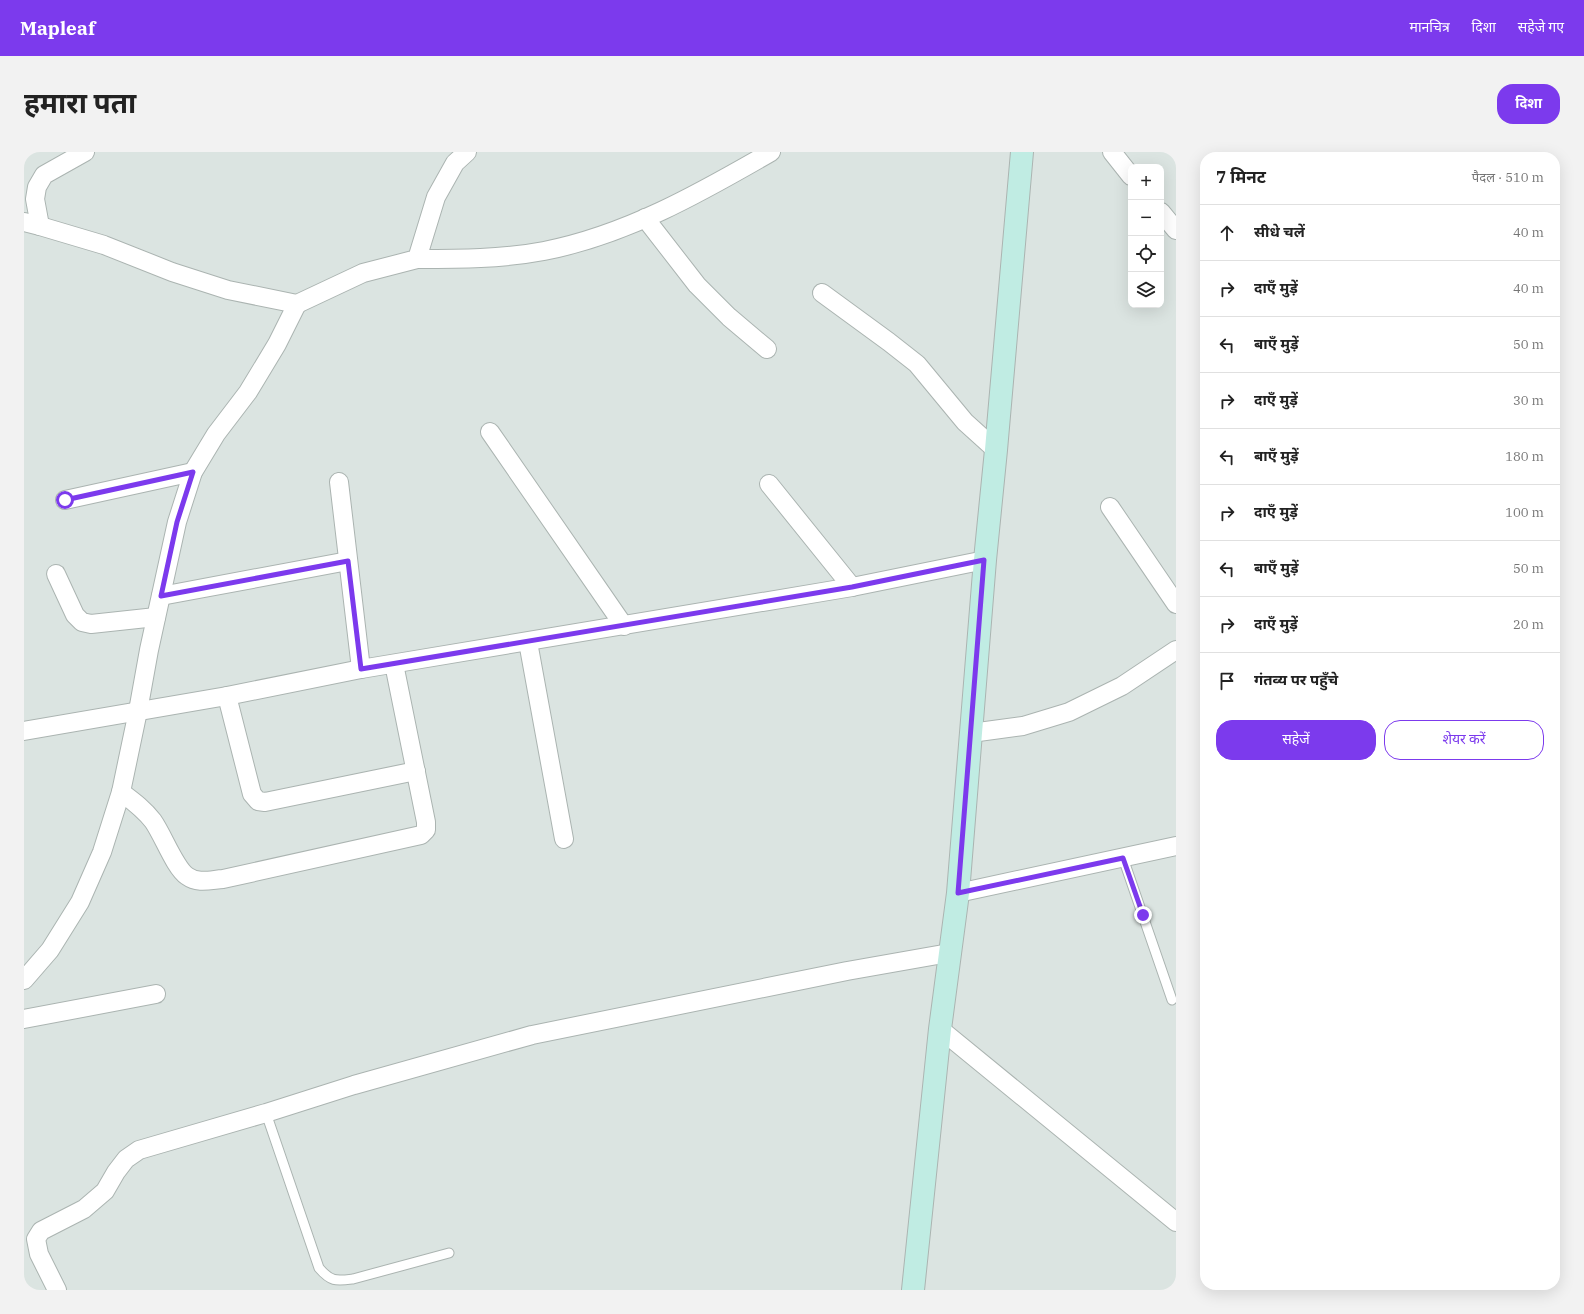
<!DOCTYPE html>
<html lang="hi">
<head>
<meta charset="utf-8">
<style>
	body { margin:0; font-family:"IBM Plex Serif","Noto Sans Devanagari",serif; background:#f2f2f2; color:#222 }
	.controls { position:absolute; right:12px; top:12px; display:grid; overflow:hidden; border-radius:8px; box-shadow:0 4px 16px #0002 }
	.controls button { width:36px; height:36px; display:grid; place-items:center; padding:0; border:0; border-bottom:1px solid #e0e0e0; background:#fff; color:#222; font:20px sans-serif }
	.stop { position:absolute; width:12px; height:12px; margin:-9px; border:3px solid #7c3aed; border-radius:50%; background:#fff }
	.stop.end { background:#7c3aed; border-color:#fff; box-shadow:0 1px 4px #0008 }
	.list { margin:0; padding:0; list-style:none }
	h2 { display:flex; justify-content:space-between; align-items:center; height:52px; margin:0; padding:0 16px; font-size:17px }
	h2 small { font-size:13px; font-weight:400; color:#767676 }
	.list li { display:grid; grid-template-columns:26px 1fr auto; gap:12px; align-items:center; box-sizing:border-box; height:56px; padding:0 16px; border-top:1px solid #e0e0e0 }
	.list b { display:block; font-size:15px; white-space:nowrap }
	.list em { font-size:13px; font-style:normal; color:#767676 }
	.actions { display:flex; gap:8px; padding:12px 16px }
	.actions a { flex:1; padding:9px 0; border:1px solid #7c3aed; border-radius:16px; text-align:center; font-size:14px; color:#7c3aed }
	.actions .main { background:#7c3aed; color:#fff }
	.icon { flex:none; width:22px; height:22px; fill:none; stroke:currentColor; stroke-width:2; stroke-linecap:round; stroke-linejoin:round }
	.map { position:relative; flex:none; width:1152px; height:1138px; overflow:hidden; border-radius:16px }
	header { display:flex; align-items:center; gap:24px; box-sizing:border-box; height:56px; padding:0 20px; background:#7c3aed; color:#fff }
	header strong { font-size:19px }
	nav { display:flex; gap:22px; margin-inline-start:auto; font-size:14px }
	.intro { display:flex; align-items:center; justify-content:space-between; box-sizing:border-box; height:96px; padding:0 24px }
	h1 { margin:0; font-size:28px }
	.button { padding:10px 18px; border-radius:16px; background:#7c3aed; color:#fff; font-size:14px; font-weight:700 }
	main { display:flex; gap:24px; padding:0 24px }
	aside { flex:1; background:#fff; border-radius:16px; box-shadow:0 4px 16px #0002 }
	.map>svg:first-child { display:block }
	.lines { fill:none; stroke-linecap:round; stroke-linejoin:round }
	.lane-casing { stroke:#abb4b1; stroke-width:11 }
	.street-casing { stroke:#abb4b1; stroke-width:20 }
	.secondary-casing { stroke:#abb4b1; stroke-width:24 }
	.lane { stroke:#fff; stroke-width:9 }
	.street { stroke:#fff; stroke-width:18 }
	.secondary { stroke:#c0ece3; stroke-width:22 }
	.route { stroke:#7c3aed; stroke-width:5 }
</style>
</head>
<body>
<header>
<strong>Mapleaf</strong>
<nav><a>मानचित्र</a><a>दिशा</a><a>सहेजे गए</a></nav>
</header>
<div class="intro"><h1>हमारा पता</h1><a class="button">दिशा</a></div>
<main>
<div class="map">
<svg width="1152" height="1138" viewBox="0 0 1152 1138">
	<rect width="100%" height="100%" fill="#dbe4e1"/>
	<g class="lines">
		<defs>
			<g id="lane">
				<path d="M 1099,706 L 1148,848"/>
				<path d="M 242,961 L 295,1116 C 307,1130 312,1129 329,1127 L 425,1101"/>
			</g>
			<g id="street">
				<path d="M 1088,0 L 1107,24"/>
				<path d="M 1137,60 L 1152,78"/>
				<path d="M 621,66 L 673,133 L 705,165 L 743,197"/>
				<path d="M 0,70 L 16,74 L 80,93 L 148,120 L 204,138 L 273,152 L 339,121 L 393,107 L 412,45 L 431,11 L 443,0"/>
				<path d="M 16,74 L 11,47 L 13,35 L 20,23 L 61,0"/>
				<path d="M 393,107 C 435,107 478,107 520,99 C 602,83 676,41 747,0"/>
				<path d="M 798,141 L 865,190 L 893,212 L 941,270 L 972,298"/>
				<path d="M 466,280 L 600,474"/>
				<path d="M 315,330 L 337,517"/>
				<path d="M 745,332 L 828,435"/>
				<path d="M 41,348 L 169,320"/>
				<path d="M 1086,355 L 1152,452"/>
				<path d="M 32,422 L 51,463 L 58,470 L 67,472 L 132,465"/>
				<path d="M 137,444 L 324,409"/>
				<path d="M 504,490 L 540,687"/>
				<path d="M 203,544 L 228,642 L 234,649 L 241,650 L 392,619"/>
				<path d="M 0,579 L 203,544 L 337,517 L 828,435 L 961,408"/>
				<path d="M 947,581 L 999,574 L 1045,560 L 1098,534 L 1152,498"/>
				<path d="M 97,640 C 109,649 120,657 129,669 C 139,683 151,716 163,724 C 174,732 186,728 199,727 L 397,683 L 402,678 L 402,670 L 370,512"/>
				<path d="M 934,741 L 1152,694"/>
				<path d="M 0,828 L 26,798 L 56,750 L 78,700 L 97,640 L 114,559 L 125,498 L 153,370 L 169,320 L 192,282 L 224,240 L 253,192 L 273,152"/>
				<path d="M 0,867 L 132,842"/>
				<path d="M 916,877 L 1152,1070"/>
				<path d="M 33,1138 L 15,1102 L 12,1087 L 17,1079 L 60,1057 L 81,1039 L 92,1020 L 102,1007 L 115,998 L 242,961 L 330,933 L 508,883 L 823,819 L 925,801"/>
			</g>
			<path id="secondary" d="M 889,1138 L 916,877 L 934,741 L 961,408 L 972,298 L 998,0"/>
		</defs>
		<use href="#lane" class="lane-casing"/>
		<use href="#street" class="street-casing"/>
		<use href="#secondary" class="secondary-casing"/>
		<use href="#lane" class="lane"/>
		<use href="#street" class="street"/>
		<use href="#secondary" class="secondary"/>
	</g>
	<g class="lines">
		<path class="route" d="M 41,348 L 169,320 L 153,370 L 137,444 L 324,409 L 337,517 L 828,435 L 960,408 L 934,741 L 1099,706 L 1119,763"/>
	</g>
</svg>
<div class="controls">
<button>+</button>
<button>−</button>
<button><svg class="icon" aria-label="locate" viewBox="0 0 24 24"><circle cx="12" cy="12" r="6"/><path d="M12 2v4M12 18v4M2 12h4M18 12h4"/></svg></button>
<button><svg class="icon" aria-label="layers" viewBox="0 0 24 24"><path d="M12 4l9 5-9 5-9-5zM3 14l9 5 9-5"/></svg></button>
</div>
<div class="stop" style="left:41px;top:348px"></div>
<div class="stop end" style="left:1119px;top:763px"></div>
</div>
<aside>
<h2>7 मिनट<small>पैदल · 510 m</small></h2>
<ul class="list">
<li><svg class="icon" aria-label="ahead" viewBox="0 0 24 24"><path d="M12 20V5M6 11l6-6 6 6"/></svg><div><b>सीधे चलें</b></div><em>40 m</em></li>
<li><svg class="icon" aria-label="right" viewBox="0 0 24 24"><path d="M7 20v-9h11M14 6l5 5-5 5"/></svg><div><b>दाएँ मुड़ें</b></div><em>40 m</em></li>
<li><svg class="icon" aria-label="left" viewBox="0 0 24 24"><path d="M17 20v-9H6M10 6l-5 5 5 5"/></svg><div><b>बाएँ मुड़ें</b></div><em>50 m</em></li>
<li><svg class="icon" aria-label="right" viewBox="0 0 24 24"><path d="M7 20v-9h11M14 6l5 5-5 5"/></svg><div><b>दाएँ मुड़ें</b></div><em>30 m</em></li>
<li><svg class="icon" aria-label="left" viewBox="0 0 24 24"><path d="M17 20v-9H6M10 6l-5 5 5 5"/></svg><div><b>बाएँ मुड़ें</b></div><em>180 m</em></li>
<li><svg class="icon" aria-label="right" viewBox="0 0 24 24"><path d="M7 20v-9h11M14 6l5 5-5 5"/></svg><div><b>दाएँ मुड़ें</b></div><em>100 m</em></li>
<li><svg class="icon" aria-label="left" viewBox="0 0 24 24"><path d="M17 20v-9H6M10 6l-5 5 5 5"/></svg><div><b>बाएँ मुड़ें</b></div><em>50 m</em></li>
<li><svg class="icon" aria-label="right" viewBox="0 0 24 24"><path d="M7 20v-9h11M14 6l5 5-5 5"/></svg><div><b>दाएँ मुड़ें</b></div><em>20 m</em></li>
<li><svg class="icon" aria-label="arrive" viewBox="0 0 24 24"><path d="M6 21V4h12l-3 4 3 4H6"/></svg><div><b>गंतव्य पर पहुँचे</b></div></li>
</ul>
<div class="actions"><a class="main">सहेजें</a><a>शेयर करें</a></div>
</aside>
</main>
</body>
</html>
